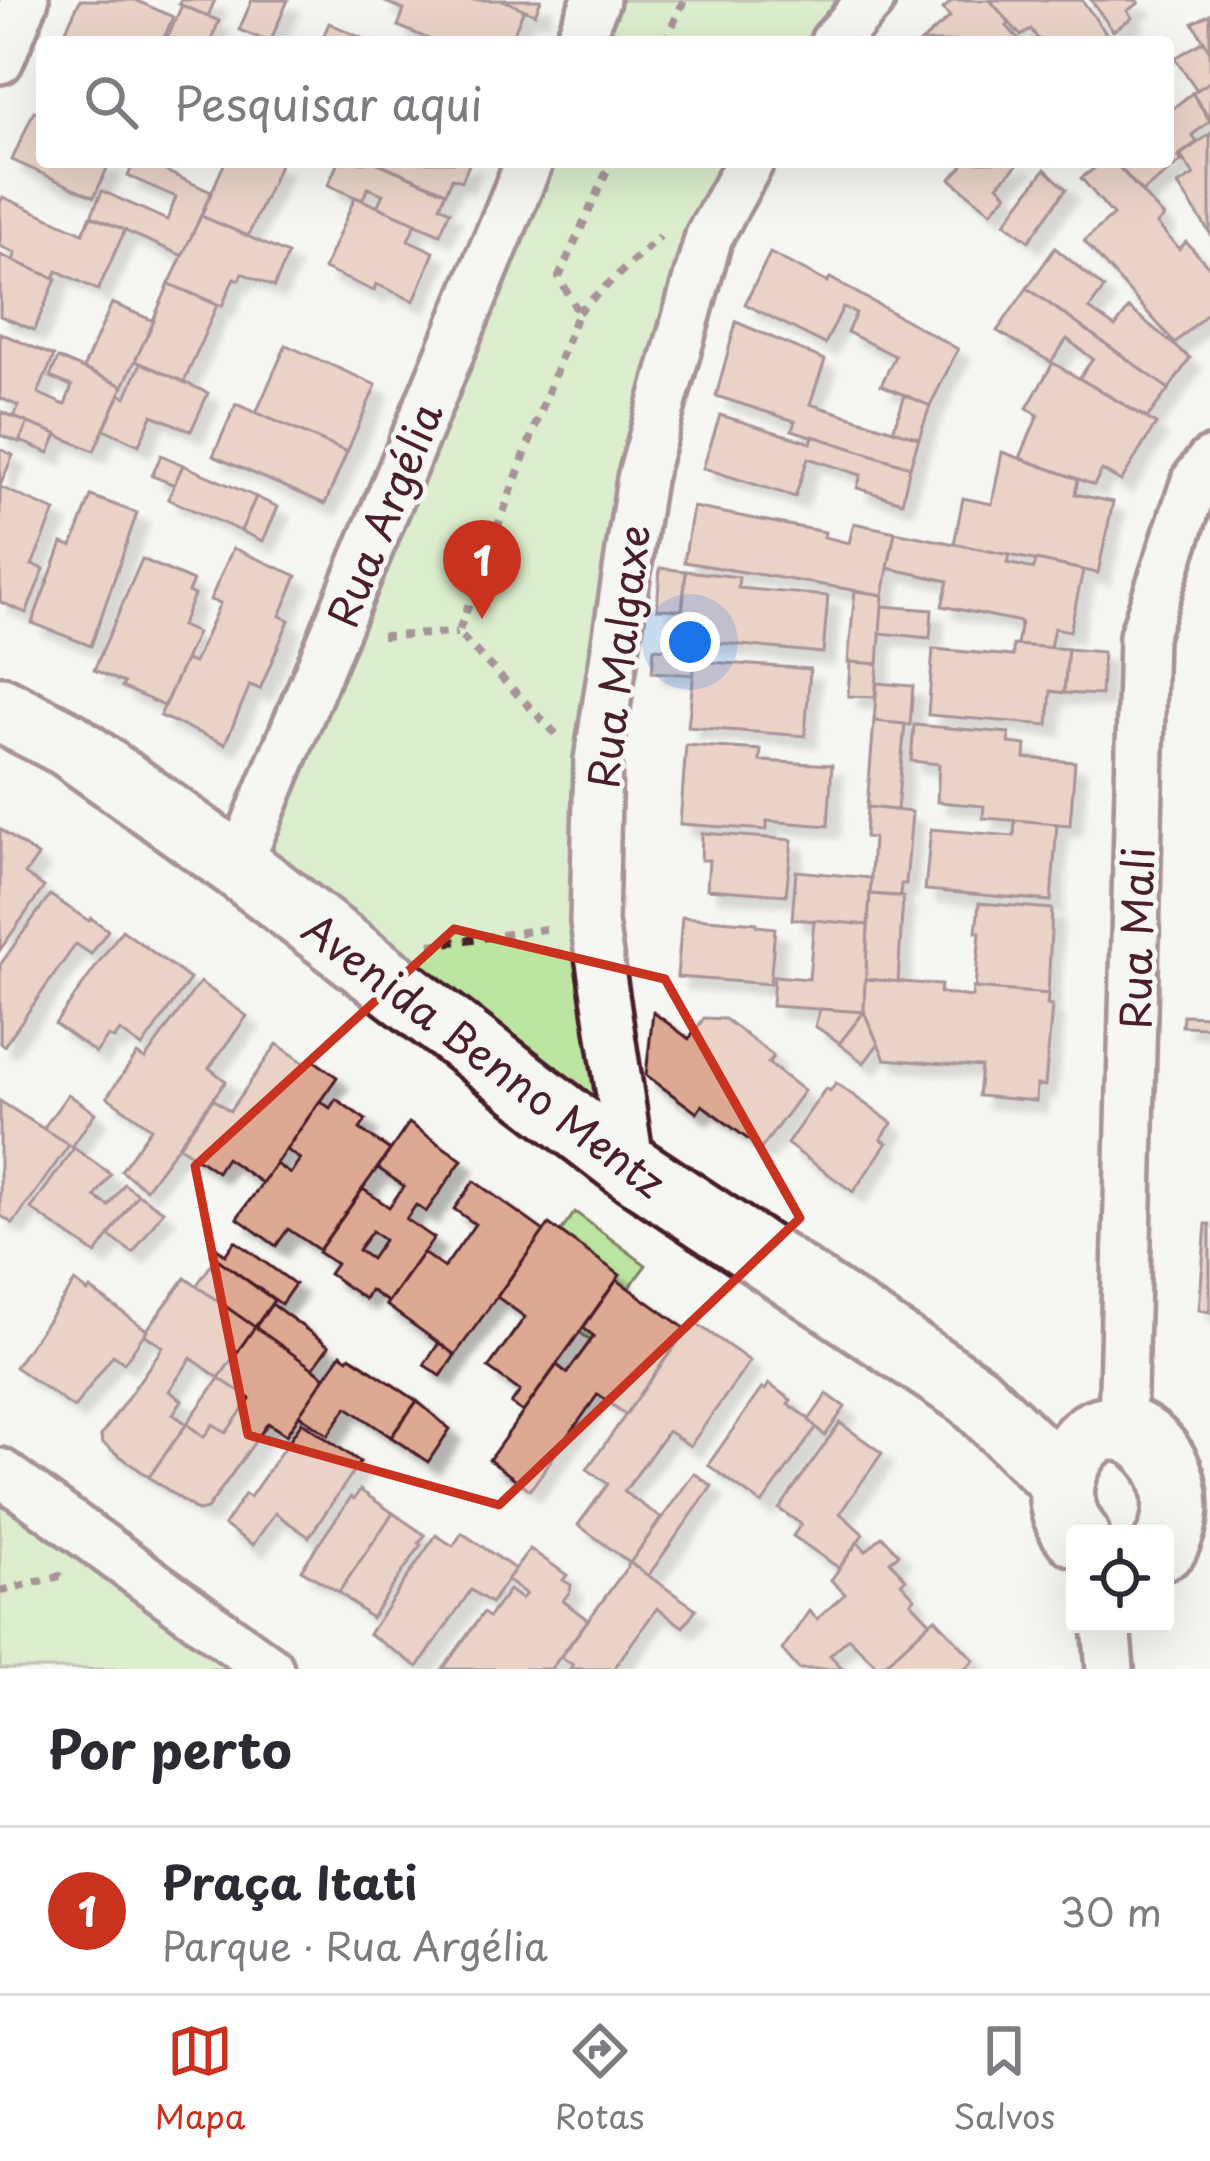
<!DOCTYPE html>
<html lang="pt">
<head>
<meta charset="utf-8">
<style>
	body { margin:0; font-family:"Playpen Sans",sans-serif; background:#f2f2f3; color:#2b2b33 }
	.controls { position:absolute; right:36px; bottom:36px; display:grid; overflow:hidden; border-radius:12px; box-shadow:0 12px 48px #0002 }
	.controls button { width:108px; height:108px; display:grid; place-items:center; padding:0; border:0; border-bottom:3px solid #e1e1e2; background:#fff; color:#2b2b33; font:60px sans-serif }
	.you { position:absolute; left:690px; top:642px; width:42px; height:42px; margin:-30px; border:9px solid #fff; border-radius:50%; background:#1a73e8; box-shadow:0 0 0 18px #1a73e833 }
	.badge { display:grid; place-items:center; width:78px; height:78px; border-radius:50%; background:#c8321e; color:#fff; font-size:39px; font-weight:700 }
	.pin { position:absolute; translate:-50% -99px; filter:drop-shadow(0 3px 6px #0008) }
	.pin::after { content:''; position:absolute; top:63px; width:42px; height:36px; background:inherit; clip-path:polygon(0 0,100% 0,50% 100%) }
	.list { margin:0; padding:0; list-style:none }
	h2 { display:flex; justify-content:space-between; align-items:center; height:156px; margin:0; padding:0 48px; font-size:51px }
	h2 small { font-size:39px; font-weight:400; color:#7c7c81 }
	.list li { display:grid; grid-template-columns:78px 1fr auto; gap:36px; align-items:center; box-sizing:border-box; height:168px; padding:0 48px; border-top:3px solid #e1e1e2 }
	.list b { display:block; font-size:45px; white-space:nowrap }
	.list p { margin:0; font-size:39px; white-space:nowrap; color:#7c7c81 }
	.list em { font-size:39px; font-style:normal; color:#7c7c81 }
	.icon { flex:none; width:66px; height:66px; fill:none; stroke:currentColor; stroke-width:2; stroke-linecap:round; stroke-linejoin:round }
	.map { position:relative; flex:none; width:1210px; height:1669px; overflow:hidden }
	.search { position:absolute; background:#fff; box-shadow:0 12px 48px #0002; left:36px; right:36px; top:36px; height:132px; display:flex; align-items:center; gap:30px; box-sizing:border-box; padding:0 42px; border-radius:12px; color:#7c7c81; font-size:45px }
	.sheet { height:324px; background:#fff }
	nav { display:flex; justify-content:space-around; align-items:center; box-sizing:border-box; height:168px; border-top:3px solid #e1e1e2; background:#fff; font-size:33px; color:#7c7c81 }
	nav a { display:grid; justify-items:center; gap:6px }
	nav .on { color:#c8321e }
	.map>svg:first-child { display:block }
	.green { fill:#bce5a1; stroke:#838266; stroke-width:3 }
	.building { fill:#dda992; stroke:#4a1f2b; stroke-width:3; fill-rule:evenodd; filter:url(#shadow) }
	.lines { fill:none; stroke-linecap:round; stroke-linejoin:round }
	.street-casing { stroke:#4a1f2b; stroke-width:54 }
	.secondary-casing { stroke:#4a1f2b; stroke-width:72 }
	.path { stroke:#4a1f2b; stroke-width:8; stroke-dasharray:9 9; stroke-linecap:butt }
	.street { stroke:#f6f6f2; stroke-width:45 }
	.secondary { stroke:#f6f6f2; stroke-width:63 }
	.marked { fill:none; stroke:#c8321e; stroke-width:9; stroke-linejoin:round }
	.labels { text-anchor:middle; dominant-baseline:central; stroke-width:10; stroke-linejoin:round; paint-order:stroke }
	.street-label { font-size:42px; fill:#4a1f2b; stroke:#f6f6f2 }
</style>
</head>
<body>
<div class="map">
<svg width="1210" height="1669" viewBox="0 0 1210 1669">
	<defs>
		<filter id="shadow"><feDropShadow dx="11" dy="11" stdDeviation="3" flood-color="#0004"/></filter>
	</defs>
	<rect width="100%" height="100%" fill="#f6f6f2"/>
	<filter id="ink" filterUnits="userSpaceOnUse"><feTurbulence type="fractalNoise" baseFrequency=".00833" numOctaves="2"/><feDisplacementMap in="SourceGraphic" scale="24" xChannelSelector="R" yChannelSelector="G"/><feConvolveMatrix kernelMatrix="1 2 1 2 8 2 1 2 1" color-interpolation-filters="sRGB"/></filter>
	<g filter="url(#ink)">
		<g class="green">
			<path d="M 609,0 L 851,0 L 814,42 L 592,42 Z"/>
			<path d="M 543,162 L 731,162 L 630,479 L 599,1103 L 263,848 Z"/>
			<path d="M 575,1212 L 646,1265 L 590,1340 L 519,1288 Z"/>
			<path d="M 0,1504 L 229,1669 L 0,1669 Z"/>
		</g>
		<g class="building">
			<path d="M 80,0 L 135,0 L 173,17 L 164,38 L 167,39 L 182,5 L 219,21 L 210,42 L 76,42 L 63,36 Z"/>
			<path d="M 181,0 L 215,0 L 208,16 L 179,4 Z"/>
			<path d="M 252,0 L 288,0 L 270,42 L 239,30 Z"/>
			<path d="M 381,0 L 503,0 L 524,9 L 510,42 L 435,42 L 398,26 L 404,10 Z"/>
			<path d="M 503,0 L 541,0 L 535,14 Z"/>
			<path d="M 953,0 L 990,0 L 1010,23 L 1007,26 L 1021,42 L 921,42 L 950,17 L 943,9 Z"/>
			<path d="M 990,0 L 1082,0 L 1112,42 L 1040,42 L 1031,29 L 1021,36 Z"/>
			<path d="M 1091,0 L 1136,0 L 1139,3 L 1127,11 L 1132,18 L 1113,31 Z"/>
			<path d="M 1210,14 L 1210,52 L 1193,23 Z"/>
			<path d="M 329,23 L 371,42 L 321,42 Z"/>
			<path d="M 1204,41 L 1210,52 L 1210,82 L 1197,90 L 1175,58 Z"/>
			<path d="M 1210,82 L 1210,119 L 1192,93 Z"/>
			<path d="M 1192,93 L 1210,121 L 1192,135 L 1197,142 L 1178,156 L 1182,161 L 1142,192 L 1115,162 L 1168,162 L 1168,112 Z"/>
			<path d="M 34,111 L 42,115 L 42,162 L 110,162 L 94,197 L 12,160 Z"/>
			<path d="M 1210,134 L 1210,233 L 1178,185 L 1194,175 L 1180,155 Z"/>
			<path d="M 134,162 L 146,162 L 211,192 L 183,256 L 91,216 L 102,191 L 167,220 L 176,197 L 128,176 Z"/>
			<path d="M 225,162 L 274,162 L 280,164 L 248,236 L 201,216 Z"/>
			<path d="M 338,162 L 376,162 L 446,192 L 440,206 L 450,211 L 440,234 L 377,207 L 383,194 L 368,188 L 362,200 L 328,185 Z"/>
			<path d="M 376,162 L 470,162 L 462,181 L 452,178 L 446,192 Z"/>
			<path d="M 959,162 L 1020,162 L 998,185 L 1007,194 L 991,212 L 950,179 L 963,166 Z"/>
			<path d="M 1103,162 L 1114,162 L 1164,217 L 1157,224 L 1179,249 L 1186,242 L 1210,268 L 1210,311 L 1175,343 L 1084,241 L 1113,215 L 1081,178 Z"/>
			<path d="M 1045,169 L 1066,189 L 1029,241 L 1005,223 Z"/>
			<path d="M 3,197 L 83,233 L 91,216 L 125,230 L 98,290 L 57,271 L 54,278 L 13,261 L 16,253 L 0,246 L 0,203 Z"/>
			<path d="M 355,197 L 416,223 L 408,240 L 434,252 L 414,301 L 376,284 L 374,291 L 324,269 Z"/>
			<path d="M 201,216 L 288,254 L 274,287 L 242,273 L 239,280 L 234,278 L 222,306 L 169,284 Z"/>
			<path d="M 1055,248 L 1104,288 L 1089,309 L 1115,327 L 1129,308 L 1190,358 L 1169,389 L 1027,288 Z"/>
			<path d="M 770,253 L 827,282 L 830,278 L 958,349 L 930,406 L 881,385 L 895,356 L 847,332 L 856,313 L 843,307 L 825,344 L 745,304 Z"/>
			<path d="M 0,255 L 56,279 L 34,330 L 0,316 Z"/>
			<path d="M 169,284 L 217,305 L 184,382 L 135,361 Z"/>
			<path d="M 1027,288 L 1169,389 L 1147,418 L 1079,378 L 1093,359 L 1067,339 L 1051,362 L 997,331 Z"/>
			<path d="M 112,303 L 154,321 L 123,386 L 83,369 Z"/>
			<path d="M 736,322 L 825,360 L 810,404 L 919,438 L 910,467 L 792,430 L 795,421 L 716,396 Z"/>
			<path d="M 0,333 L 54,356 L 38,393 L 65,405 L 72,386 L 50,377 L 58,358 L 123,386 L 94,451 L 14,417 L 19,406 L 0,398 Z"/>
			<path d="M 286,345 L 376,385 L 347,452 L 256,413 Z"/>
			<path d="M 141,363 L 208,393 L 191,431 L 152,415 L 139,445 L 104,429 L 120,394 L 126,397 Z"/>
			<path d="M 1053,363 L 1156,424 L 1121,481 L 1102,470 L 1094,485 L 1020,458 L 1038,415 L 1027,408 Z"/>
			<path d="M 905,395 L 930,406 L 919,438 L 893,430 Z"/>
			<path d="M 236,404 L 347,452 L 325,504 L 213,456 Z"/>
			<path d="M 2,412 L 28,423 L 19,442 L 0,435 Z"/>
			<path d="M 720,415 L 811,443 L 813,436 L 910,467 L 902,502 L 857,488 L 861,475 L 808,458 L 795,497 L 703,468 Z"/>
			<path d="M 28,423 L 57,434 L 49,453 L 20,441 Z"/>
			<path d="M 0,449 L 13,455 L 0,486 Z"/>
			<path d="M 1002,452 L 1078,479 L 1075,494 L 1113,502 L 1098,573 L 954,544 L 963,498 L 992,504 Z"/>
			<path d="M 161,455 L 183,465 L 175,485 L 152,476 Z"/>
			<path d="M 183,465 L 256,497 L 241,531 L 168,499 Z"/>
			<path d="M 0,487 L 55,511 L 32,565 L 44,569 L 26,613 L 0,602 Z"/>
			<path d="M 91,496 L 137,513 L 91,646 L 32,623 L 62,543 L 72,546 Z"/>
			<path d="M 256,497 L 278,507 L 263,541 L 241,531 Z"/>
			<path d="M 693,507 L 825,532 L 824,537 L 849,543 L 854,523 L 895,532 L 883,595 L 684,562 Z"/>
			<path d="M 895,532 L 1009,555 L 1007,563 L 1034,569 L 1036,560 L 1083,570 L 1070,631 L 1054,628 L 1050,648 L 1017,645 L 1021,622 L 942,606 L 948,581 L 888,568 Z"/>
			<path d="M 233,548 L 297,576 L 280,616 L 289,620 L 260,689 L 250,685 L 225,744 L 160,716 L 185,660 L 194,663 L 220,603 L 210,600 Z"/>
			<path d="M 142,559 L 193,581 L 188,592 L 194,595 L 181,626 L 197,633 L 164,706 L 122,687 L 124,683 L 94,670 Z"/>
			<path d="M 660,568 L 686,571 L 682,610 L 657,609 Z"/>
			<path d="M 686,571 L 739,577 L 738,588 L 828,596 L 823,653 L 680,639 Z"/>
			<path d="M 855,591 L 883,595 L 878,664 L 848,662 Z"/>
			<path d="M 882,606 L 932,610 L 930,638 L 880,633 Z"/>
			<path d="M 1013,645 L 1068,649 L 1064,693 L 1051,691 L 1048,725 L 928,715 L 933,649 L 1013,656 Z"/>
			<path d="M 654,648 L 697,651 L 695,675 L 652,672 Z"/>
			<path d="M 1068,649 L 1103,652 L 1101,695 L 1064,693 Z"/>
			<path d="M 695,661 L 810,669 L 805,736 L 688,727 Z"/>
			<path d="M 850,662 L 878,664 L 875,697 L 848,696 Z"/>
			<path d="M 877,683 L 913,686 L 910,725 L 874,721 Z"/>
			<path d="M 874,721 L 905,724 L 897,810 L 867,807 Z"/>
			<path d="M 914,725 L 1009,733 L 1009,743 L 1026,745 L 1025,758 L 1075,762 L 1070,825 L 983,818 L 984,806 L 937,802 L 939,764 L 911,761 Z"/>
			<path d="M 686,745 L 761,750 L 760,761 L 832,765 L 828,826 L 767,821 L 767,830 L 680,824 Z"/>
			<path d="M 867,807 L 912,812 L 906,884 L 901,884 L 900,896 L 870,894 L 873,838 L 865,837 Z"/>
			<path d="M 1015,820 L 1057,824 L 1051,901 L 925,890 L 931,829 L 1014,836 Z"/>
			<path d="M 0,829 L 38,856 L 25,874 L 44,887 L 0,950 Z"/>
			<path d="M 702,833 L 792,840 L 786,895 L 707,889 L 709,860 L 701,860 Z"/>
			<path d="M 796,871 L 871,878 L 868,925 L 792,919 Z"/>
			<path d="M 870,894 L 903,897 L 898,982 L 865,979 Z"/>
			<path d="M 50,895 L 89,921 L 91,918 L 108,930 L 91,954 L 76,944 L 4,1046 L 0,1043 L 0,965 Z"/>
			<path d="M 979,903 L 1052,909 L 1048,994 L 975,988 L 980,932 L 976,932 Z"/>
			<path d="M 682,917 L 757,923 L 757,926 L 775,928 L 770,984 L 677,977 Z"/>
			<path d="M 814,920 L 868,925 L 864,1012 L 772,1006 L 774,976 L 809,979 Z"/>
			<path d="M 122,930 L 190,979 L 142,1047 L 120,1031 L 114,1039 L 108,1036 L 96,1053 L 55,1024 Z"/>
			<path d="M 865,979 L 941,985 L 940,993 L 972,997 L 973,988 L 1048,994 L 1047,1005 L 1052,1006 L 1045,1086 L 1037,1085 L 1036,1101 L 978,1096 L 981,1067 L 885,1059 L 864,1012 Z"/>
			<path d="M 200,982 L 247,1016 L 209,1068 L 226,1081 L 146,1189 L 121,1171 L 151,1128 L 107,1097 L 137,1054 L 145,1059 Z"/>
			<path d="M 820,1009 L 864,1012 L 840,1043 L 815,1026 Z"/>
			<path d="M 653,1012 L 689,1039 L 704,1018 L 725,1019 L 774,1056 L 768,1063 L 804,1091 L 761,1149 L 702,1105 L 697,1113 L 646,1075 Z"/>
			<path d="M 864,1012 L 878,1044 L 864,1063 L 839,1044 Z"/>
			<path d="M 1183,1015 L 1210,1016 L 1210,1022 L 1207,1022 L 1207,1027 L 1182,1026 Z"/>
			<path d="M 277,1044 L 307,1065 L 312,1059 L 337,1077 L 262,1183 L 226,1158 L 217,1172 L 179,1146 L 213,1099 L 230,1111 Z"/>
			<path d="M 836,1083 L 892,1123 L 881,1139 L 887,1143 L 853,1192 L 787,1144 L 826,1088 L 830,1091 Z"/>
			<path d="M 68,1094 L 95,1113 L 72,1147 L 43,1129 Z"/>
			<path d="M 336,1099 L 366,1120 L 360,1129 L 390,1150 L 319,1250 L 288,1229 L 276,1246 L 237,1218 L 276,1164 L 290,1174 L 300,1159 L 286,1150 L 320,1101 L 330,1108 Z"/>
			<path d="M 0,1101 L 69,1145 L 13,1224 L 0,1215 Z"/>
			<path d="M 409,1123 L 462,1160 L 426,1212 L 416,1205 L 406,1219 L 434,1238 L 423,1253 L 388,1302 L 370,1290 L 365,1299 L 329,1274 L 336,1264 L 318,1252 L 363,1189 L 389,1207 L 404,1186 L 378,1168 ZM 372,1231 L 384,1240 L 371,1259 L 358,1250 Z"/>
			<path d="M 74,1148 L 111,1174 L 95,1197 L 109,1206 L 124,1184 L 138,1194 L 96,1254 L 31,1209 Z"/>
			<path d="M 474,1181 L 544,1231 L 455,1355 L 386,1305 L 423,1253 L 444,1268 L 475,1224 L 454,1209 Z"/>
			<path d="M 138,1194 L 163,1211 L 133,1253 L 109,1236 Z"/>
			<path d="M 549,1224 L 620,1275 L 523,1412 L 511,1404 L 520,1391 L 488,1368 L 525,1317 L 497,1297 Z"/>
			<path d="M 1206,1224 L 1210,1224 L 1210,1312 L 1199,1310 Z"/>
			<path d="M 235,1241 L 295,1284 L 281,1304 L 211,1255 L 217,1248 L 225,1255 Z"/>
			<path d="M 216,1258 L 274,1300 L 219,1378 L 191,1358 L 169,1391 L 182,1400 L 173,1414 L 187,1424 L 149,1477 L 102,1443 L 101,1436 L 163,1347 L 144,1334 L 185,1278 L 196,1286 Z"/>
			<path d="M 185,1278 L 255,1327 L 219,1378 L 191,1358 L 169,1391 L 182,1400 L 173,1414 L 187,1424 L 149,1477 L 102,1443 L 101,1436 L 163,1347 L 144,1334 Z"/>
			<path d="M 617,1280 L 686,1329 L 626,1415 L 598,1394 L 530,1490 L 489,1460 L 557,1365 L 567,1373 L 594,1336 L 583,1328 Z"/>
			<path d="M 75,1282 L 88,1292 L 90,1289 L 147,1330 L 124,1363 L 113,1355 L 74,1408 L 15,1367 Z"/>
			<path d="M 272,1304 L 329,1346 L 313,1368 L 325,1377 L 286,1435 L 268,1423 L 207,1509 L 198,1511 L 149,1477 Z"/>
			<path d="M 693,1321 L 750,1361 L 690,1446 L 668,1431 L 624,1492 L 661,1518 L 630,1563 L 578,1525 L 608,1484 L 587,1469 Z"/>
			<path d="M 255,1327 L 325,1377 L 286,1435 L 268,1423 L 207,1509 L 198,1511 L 149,1477 L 187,1424 L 204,1437 L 213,1424 L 226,1433 L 250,1399 L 219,1378 Z"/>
			<path d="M 439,1343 L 455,1355 L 441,1376 L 424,1365 Z"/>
			<path d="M 341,1354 L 348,1359 L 350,1356 L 417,1401 L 391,1437 L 347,1407 L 328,1435 L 299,1415 Z"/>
			<path d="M 769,1384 L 791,1400 L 788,1404 L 818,1425 L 762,1504 L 708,1465 L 762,1388 L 765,1390 Z"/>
			<path d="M 827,1394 L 845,1407 L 825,1436 L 809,1420 Z"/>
			<path d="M 417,1401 L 450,1429 L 428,1462 L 391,1437 Z"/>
			<path d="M 302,1422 L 360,1462 L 309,1537 L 275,1513 L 253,1545 L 224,1525 L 245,1494 L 250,1497 Z"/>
			<path d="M 840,1423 L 882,1453 L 840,1513 L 863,1534 L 839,1568 L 793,1536 L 801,1524 L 779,1509 Z"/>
			<path d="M 694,1473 L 712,1486 L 648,1576 L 630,1563 Z"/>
			<path d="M 360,1490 L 393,1513 L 339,1592 L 301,1570 L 351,1497 L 354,1499 Z"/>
			<path d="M 393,1513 L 425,1535 L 419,1543 L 421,1545 L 371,1618 L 339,1592 Z"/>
			<path d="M 462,1533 L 515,1569 L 491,1603 L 471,1590 L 418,1667 L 369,1634 L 436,1535 L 453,1546 Z"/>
			<path d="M 882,1536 L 899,1554 L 890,1561 L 906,1579 L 901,1583 L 915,1598 L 911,1602 L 930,1622 L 880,1669 L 849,1638 L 830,1655 L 843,1669 L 799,1669 L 782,1650 L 809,1611 L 817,1619 L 845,1594 L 831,1580 L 858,1542 L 866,1551 Z"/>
			<path d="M 530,1549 L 567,1575 L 563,1580 L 571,1585 L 570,1591 L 563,1601 L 588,1620 L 551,1669 L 443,1669 L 483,1613 L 489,1617 L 509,1590 L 521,1599 L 526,1594 L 507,1580 Z"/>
			<path d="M 630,1563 L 696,1609 L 683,1627 L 657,1608 L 614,1668 L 616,1669 L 570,1669 L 573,1665 L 561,1657 Z"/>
			<path d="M 935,1618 L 974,1660 L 968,1666 L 964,1669 L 880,1669 Z"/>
		</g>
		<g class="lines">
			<defs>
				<g id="street">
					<path d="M 578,42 L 596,0"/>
					<path d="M 834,42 L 871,0"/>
					<path d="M 0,60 L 25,0"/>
					<path d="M 238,866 L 529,162"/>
					<path d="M 631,1168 L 594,922 L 598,760 L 641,479 L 709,236 L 750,162"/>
					<path d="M 1122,1428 L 1143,636 L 1195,481 L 1210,461"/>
					<path d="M 0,1472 L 270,1669"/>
					<path d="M 1106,1624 L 1110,1669"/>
				</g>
				<g id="secondary">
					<path d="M 0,709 L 68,744 L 238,866 L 631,1168 L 973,1395 L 1062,1482"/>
					<path d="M 1076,1534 C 1062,1516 1058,1493 1065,1472 C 1100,1372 1210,1462 1165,1546"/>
				</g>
			</defs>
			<use href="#street" class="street-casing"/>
			<use href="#secondary" class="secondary-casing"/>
			<g class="path">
				<path d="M 665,42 L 684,0"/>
				<path d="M 578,312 L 660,236"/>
				<path d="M 382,636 L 457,633"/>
				<path d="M 556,734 L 458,633 L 578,312 L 559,277 L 611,162"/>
				<path d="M 430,945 L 552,928"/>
				<path d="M 0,1591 L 60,1576 L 62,1578"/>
			</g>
			<use href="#street" class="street"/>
			<use href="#secondary" class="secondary"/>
		</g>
	</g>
	<path d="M0 0H1210V1669H0ZM 454,929 L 665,979 L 800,1218 L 499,1505 L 248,1435 L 195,1166 Z" fill="#f6f6f2" fill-opacity=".55" fill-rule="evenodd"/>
	<path class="marked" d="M 454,929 L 665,979 L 800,1218 L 499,1505 L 248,1435 L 195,1166 Z"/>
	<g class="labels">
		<g class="street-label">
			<text transform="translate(383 514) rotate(-68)">Rua Argélia</text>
			<text transform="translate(617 656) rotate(-83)">Rua Malgaxe</text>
			<text transform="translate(1135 938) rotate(-89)">Rua Mali</text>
			<text transform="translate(485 1054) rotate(37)">Avenida Benno Mentz</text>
		</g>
	</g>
</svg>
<div class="controls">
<button><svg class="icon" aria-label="locate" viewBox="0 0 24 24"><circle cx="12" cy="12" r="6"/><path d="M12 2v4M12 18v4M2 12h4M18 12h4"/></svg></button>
</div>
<div class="you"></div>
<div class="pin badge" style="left:482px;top:619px">1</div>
<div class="search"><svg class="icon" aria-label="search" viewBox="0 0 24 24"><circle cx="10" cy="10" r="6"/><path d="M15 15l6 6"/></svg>Pesquisar aqui</div>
</div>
<section class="sheet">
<h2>Por perto<small></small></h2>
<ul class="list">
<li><span class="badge">1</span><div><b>Praça Itati</b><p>Parque · Rua Argélia</p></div><em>30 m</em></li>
</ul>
</section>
<nav>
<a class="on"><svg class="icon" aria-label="map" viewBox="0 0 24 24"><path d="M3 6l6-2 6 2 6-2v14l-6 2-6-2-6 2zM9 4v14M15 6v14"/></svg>Mapa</a>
<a><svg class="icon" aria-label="directions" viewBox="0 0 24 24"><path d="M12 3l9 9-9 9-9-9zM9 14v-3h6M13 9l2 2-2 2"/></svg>Rotas</a>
<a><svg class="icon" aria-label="saved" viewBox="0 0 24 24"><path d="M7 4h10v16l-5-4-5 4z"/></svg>Salvos</a>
</nav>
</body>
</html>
